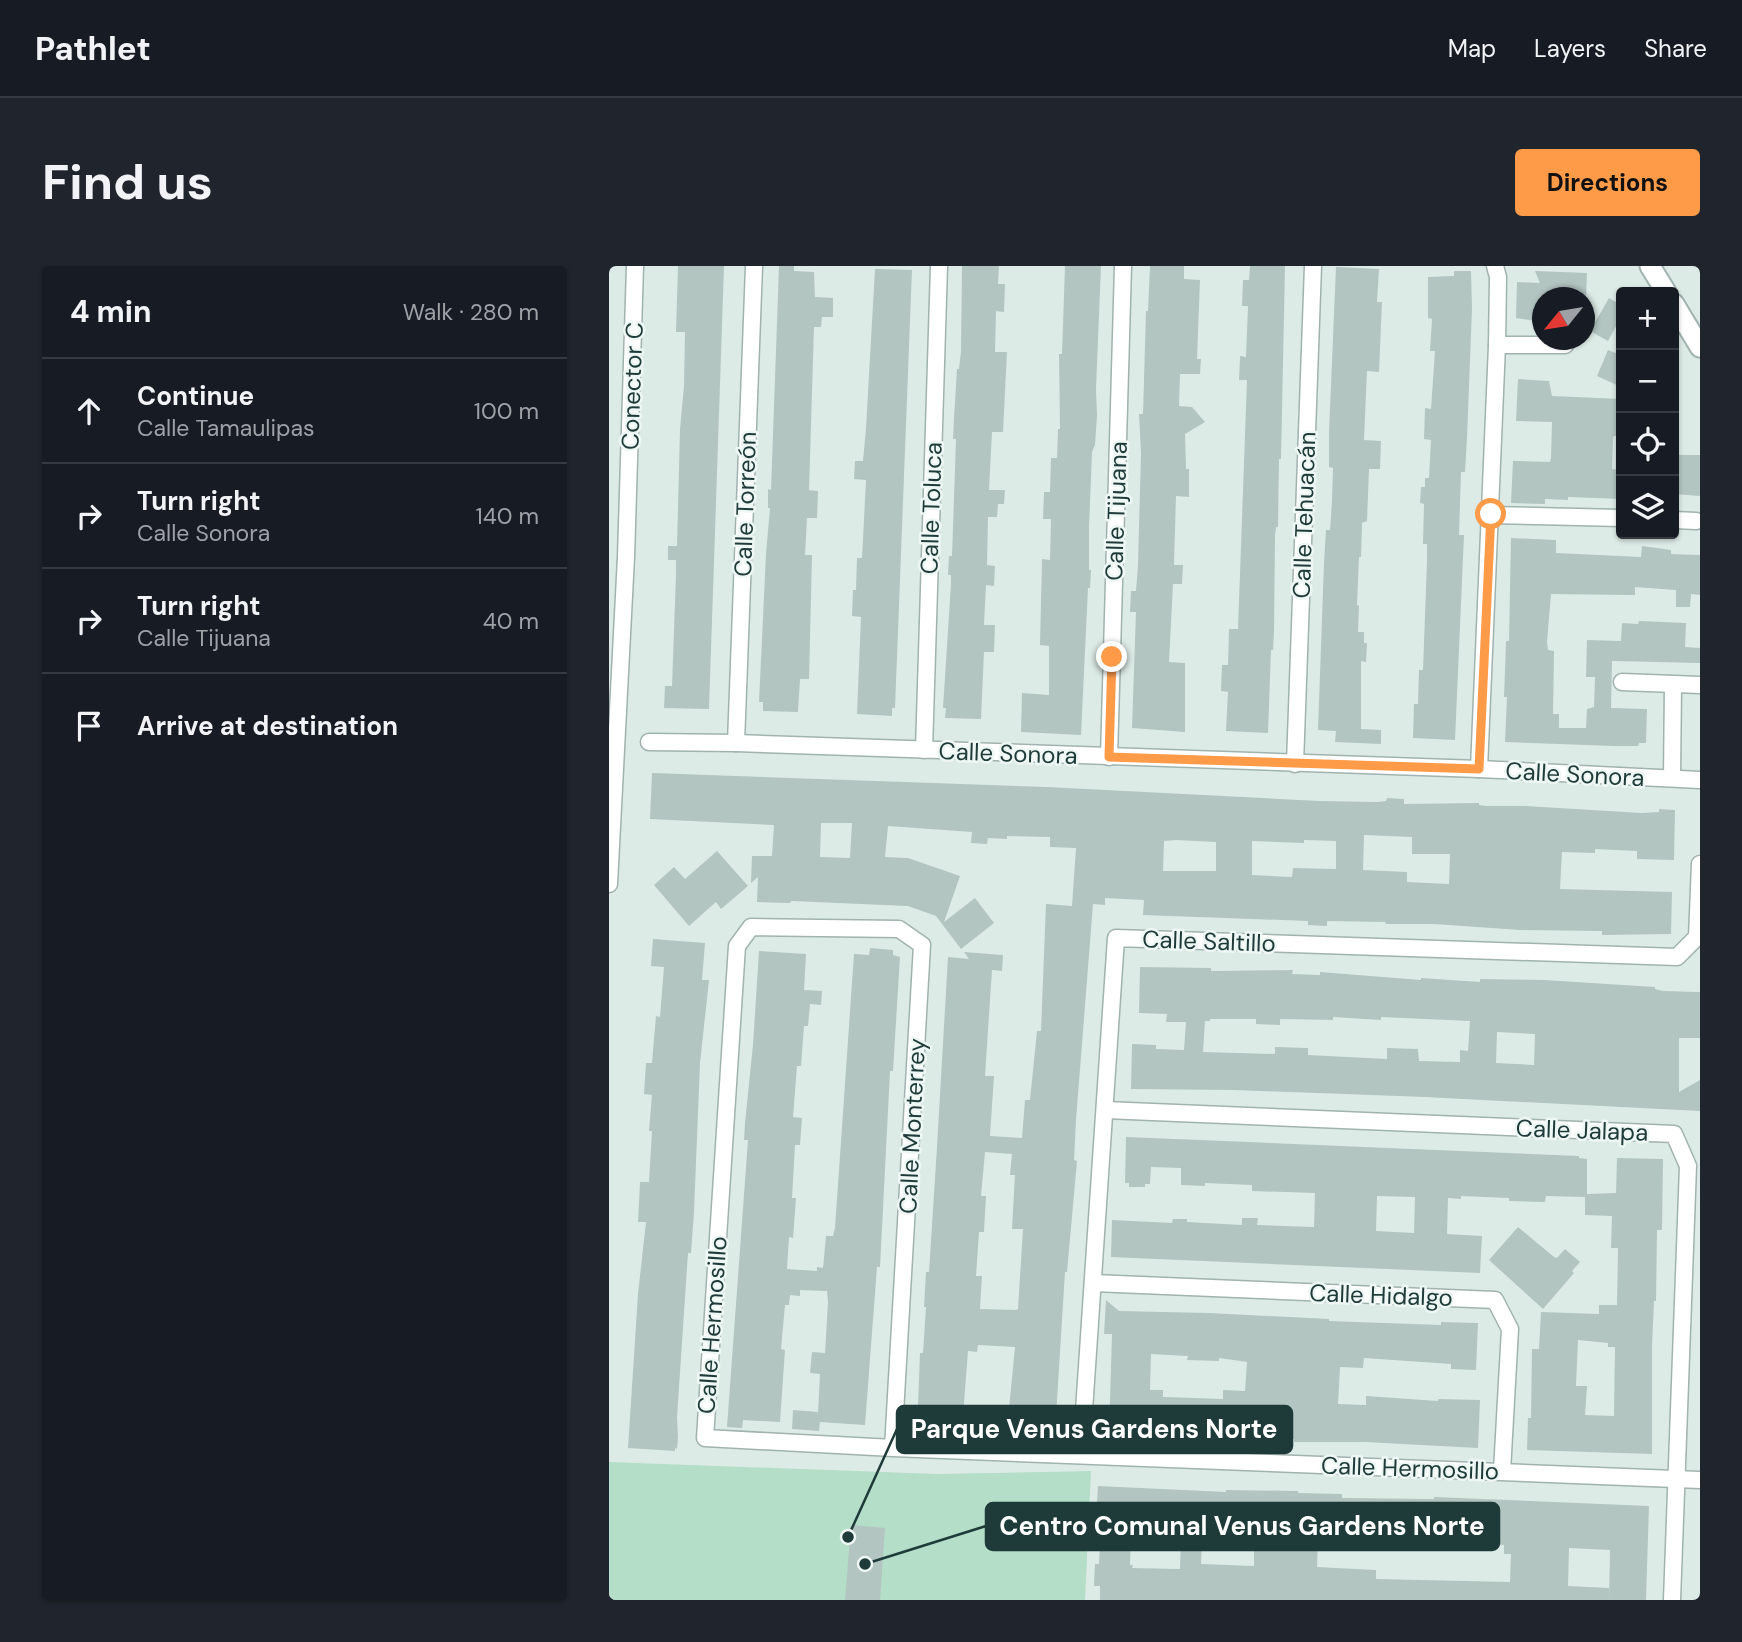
<!DOCTYPE html>
<html lang="en">
<head>
<meta charset="utf-8">
<style>
	body { margin:0; font-family:"DM Sans",sans-serif; background:#20242c; color:#f1f3f6 }
	.controls { position:absolute; right:21px; top:21px; display:grid; overflow:hidden; border-radius:7px; box-shadow:0 2px 5px #0004 }
	.controls button { width:63px; height:63px; display:grid; place-items:center; padding:0; border:0; border-bottom:2px solid #363941; background:#171b24; color:#f1f3f6; font:35px sans-serif }
	.compass { position:absolute; left:923px; top:21px; width:63px; height:63px; border-radius:50%; background:#171b24; box-shadow:0 2px 5px #0004; rotate:240deg }
	.stop { position:absolute; width:21px; height:21px; margin:-16px; border:5px solid #fd9b49; border-radius:50%; background:#fff }
	.stop.end { background:#fd9b49; border-color:#fff; box-shadow:0 2px 7px #0008 }
	.list { margin:0; padding:0; list-style:none }
	h2 { display:flex; justify-content:space-between; align-items:center; height:91px; margin:0; padding:0 28px; font-size:30px }
	h2 small { font-size:23px; font-weight:400; color:#9ea1a6 }
	.list li { display:grid; grid-template-columns:46px 1fr auto; gap:21px; align-items:center; box-sizing:border-box; height:105px; padding:0 28px; border-top:2px solid #363941 }
	.list b { display:block; font-size:26px; white-space:nowrap }
	.list p { margin:0; font-size:23px; white-space:nowrap; color:#9ea1a6 }
	.list em { font-size:23px; font-style:normal; color:#9ea1a6 }
	.icon { flex:none; width:38px; height:38px; fill:none; stroke:currentColor; stroke-width:2; stroke-linecap:round; stroke-linejoin:round }
	.map { position:relative; flex:none; width:1091px; height:1334px; overflow:hidden; border-radius:7px }
	header { display:flex; align-items:center; gap:42px; box-sizing:border-box; height:98px; padding:0 35px; background:#171b24; border-bottom:2px solid #363941 }
	header strong { font-size:33px }
	nav { display:flex; gap:38px; margin-inline-start:auto; font-size:24px }
	.intro { display:flex; align-items:center; justify-content:space-between; box-sizing:border-box; height:168px; padding:0 42px }
	h1 { margin:0; font-size:49px }
	.button { padding:18px 32px; border-radius:7px; background:#fd9b49; color:#111; font-size:24px; font-weight:700 }
	main { display:flex; gap:42px; padding:0 42px }
	aside { flex:1; background:#171b24; border-radius:7px; box-shadow:0 2px 5px #0004 }
	.map>svg:first-child { display:block }
	.green { fill:#b4dec8 }
	.building { fill:#b3c5c1; fill-rule:evenodd }
	.lines { fill:none; stroke-linecap:round; stroke-linejoin:round }
	.minor-casing { stroke:#a0b3af; stroke-width:19 }
	.tertiary-casing { stroke:#a0b3af; stroke-width:23 }
	.minor { stroke:#fff; stroke-width:16 }
	.tertiary { stroke:#fff; stroke-width:19 }
	.route { stroke:#fd9b49; stroke-width:9 }
	.labels { text-anchor:middle; dominant-baseline:central; stroke-width:5; stroke-linejoin:round; paint-order:stroke }
	.street-label { font-size:24px; fill:#1e3b39; stroke:#eef7f4 }
	.leader { fill:none; stroke:#1e3b39; stroke-width:2.5 }
	.callout-dot { fill:#1e3b39; stroke:#eef7f4; stroke-width:2.5 }
	.callout { fill:#1e3b39; stroke:#1e3b39; stroke-width:2.5 }
	.callout-label { font-size:26px; text-anchor:middle; font-weight:bold; fill:#fff }
</style>
</head>
<body>
<header>
<strong>Pathlet</strong>
<nav><a>Map</a><a>Layers</a><a>Share</a></nav>
</header>
<div class="intro"><h1>Find us</h1><a class="button">Directions</a></div>
<main>
<aside>
<h2>4 min<small>Walk · 280 m</small></h2>
<ul class="list">
<li><svg class="icon" aria-label="ahead" viewBox="0 0 24 24"><path d="M12 20V5M6 11l6-6 6 6"/></svg><div><b>Continue</b><p>Calle Tamaulipas</p></div><em>100 m</em></li>
<li><svg class="icon" aria-label="right" viewBox="0 0 24 24"><path d="M7 20v-9h11M14 6l5 5-5 5"/></svg><div><b>Turn right</b><p>Calle Sonora</p></div><em>140 m</em></li>
<li><svg class="icon" aria-label="right" viewBox="0 0 24 24"><path d="M7 20v-9h11M14 6l5 5-5 5"/></svg><div><b>Turn right</b><p>Calle Tijuana</p></div><em>40 m</em></li>
<li><svg class="icon" aria-label="arrive" viewBox="0 0 24 24"><path d="M6 21V4h12l-3 4 3 4H6"/></svg><div><b>Arrive at destination</b></div></li>
</ul>
</aside>
<div class="map">
<svg width="1091" height="1334" viewBox="0 0 1091 1334">
	<rect width="100%" height="100%" fill="#ddebe7"/>
	<path class="green" d="M 0,1196 L 328,1208 L 482,1205 L 476,1334 L 0,1334 Z"/>
	<g class="building">
		<path d="M 69,0 L 115,0 L 100,443 L 55,442 L 56,420 L 63,420 L 67,308 L 67,294 L 59,294 L 59,280 L 68,280 L 71,163 L 75,120 L 76,66 L 67,66 Z"/>
		<path d="M 170,0 L 185,0 L 185,5 L 205,6 L 206,31 L 224,32 L 224,51 L 213,51 L 212,61 L 205,61 L 200,224 L 209,225 L 208,252 L 198,252 L 196,289 L 203,289 L 200,413 L 191,413 L 189,446 L 154,445 L 154,436 L 150,436 L 157,288 L 161,242 L 159,242 L 159,223 L 162,224 Z"/>
		<path d="M 353,0 L 390,0 L 389,18 L 396,18 L 395,46 L 387,45 L 386,86 L 398,86 L 394,166 L 383,166 L 380,224 L 396,224 L 395,238 L 389,238 L 388,251 L 379,251 L 378,299 L 386,300 L 385,320 L 377,319 L 375,359 L 386,359 L 385,386 L 375,386 L 372,453 L 336,452 L 337,442 L 334,442 L 342,318 L 342,309 L 339,309 L 340,290 L 343,290 L 347,173 L 344,173 L 345,152 L 348,103 L 350,103 L 352,85 Z"/>
		<path d="M 456,0 L 492,0 L 487,123 L 488,150 L 486,179 L 483,186 L 480,261 L 480,304 L 482,304 L 481,322 L 479,322 L 472,469 L 412,466 L 413,427 L 440,429 L 440,380 L 431,379 L 433,293 L 441,294 L 442,253 L 434,253 L 435,226 L 441,226 L 442,192 L 448,192 L 449,163 L 451,163 L 450,88 L 453,88 Z"/>
		<path d="M 541,0 L 575,0 L 575,13 L 591,14 L 588,93 L 592,93 L 591,108 L 571,108 L 570,140 L 583,141 L 596,156 L 576,168 L 577,203 L 580,203 L 580,231 L 567,230 L 565,299 L 574,299 L 573,318 L 564,318 L 560,396 L 576,397 L 576,466 L 523,462 L 527,346 L 521,346 L 522,325 L 527,325 L 529,299 L 532,187 L 530,148 L 534,148 L 537,45 L 539,45 Z"/>
		<path d="M 641,0 L 676,0 L 672,193 L 670,193 L 669,261 L 667,261 L 666,270 L 665,365 L 664,384 L 662,384 L 659,467 L 617,465 L 619,426 L 612,425 L 613,399 L 619,399 L 620,363 L 629,363 L 638,114 L 630,114 L 631,90 L 637,91 L 639,40 L 633,40 L 634,14 L 640,14 Z"/>
		<path d="M 727,1 L 770,3 L 768,36 L 773,36 L 770,106 L 758,105 L 755,174 L 772,175 L 771,203 L 760,203 L 758,255 L 753,257 L 752,291 L 750,291 L 748,339 L 750,340 L 749,366 L 755,366 L 755,377 L 758,377 L 757,396 L 752,395 L 752,463 L 772,464 L 772,478 L 726,476 L 727,465 L 709,464 L 715,297 L 717,264 L 721,264 L 723,235 L 724,202 L 720,201 L 720,166 Z"/>
		<path d="M 266,3 L 303,4 L 286,442 L 283,442 L 283,450 L 248,448 L 252,351 L 243,350 L 244,324 L 247,324 L 248,292 L 253,292 L 257,214 L 245,213 L 246,195 L 254,195 L 257,162 Z"/>
		<path d="M 845,5 L 862,5 L 863,43 L 858,172 L 856,206 L 852,206 L 850,269 L 855,269 L 846,474 L 804,472 L 805,438 L 809,438 L 810,404 L 814,404 L 818,295 L 818,278 L 814,278 L 815,238 L 811,237 L 812,221 L 816,221 L 816,212 L 820,212 L 822,174 L 815,173 L 816,142 L 822,143 L 826,85 L 821,85 L 823,53 L 819,52 L 819,11 L 845,10 Z"/>
		<path d="M 926,5 L 978,7 L 977,32 L 934,32 L 934,56 L 907,52 L 908,16 L 931,17 Z"/>
		<path d="M 1000,32 L 1012,39 L 1012,51 L 999,75 L 981,65 Z"/>
		<path d="M 999,84 L 1012,89 L 1012,121 L 988,110 Z"/>
		<path d="M 909,113 L 940,115 L 943,130 L 1012,133 L 1012,167 L 1004,171 L 1003,203 L 1012,204 L 1012,233 L 959,231 L 959,234 L 936,233 L 936,238 L 902,237 L 904,195 L 941,196 L 942,192 L 943,156 L 907,155 Z"/>
		<path d="M 1065,189 L 1091,189 L 1091,230 L 1065,228 Z"/>
		<path d="M 902,272 L 947,274 L 947,287 L 1032,291 L 1033,280 L 1062,284 L 1062,288 L 1091,289 L 1091,329 L 1082,328 L 1081,341 L 1067,341 L 1067,324 L 1026,321 L 1026,329 L 942,328 L 938,376 L 939,384 L 945,385 L 944,448 L 950,448 L 950,462 L 977,462 L 978,443 L 985,441 L 986,411 L 977,411 L 978,374 L 1012,375 L 1013,357 L 1029,358 L 1030,355 L 1077,357 L 1076,381 L 1091,382 L 1091,397 L 1003,395 L 1002,442 L 1038,443 L 1037,477 L 1030,477 L 1029,480 L 1005,480 L 896,476 L 898,431 L 895,431 L 896,405 L 897,375 L 900,375 Z"/>
		<path d="M 43,507 L 438,521 L 710,535 L 768,536 L 777,535 L 778,532 L 795,533 L 795,538 L 870,537 L 870,539 L 878,540 L 916,540 L 1033,547 L 1050,546 L 1050,543 L 1066,544 L 1065,594 L 1028,593 L 1028,585 L 986,583 L 986,587 L 953,586 L 951,623 L 1063,626 L 1062,668 L 993,669 L 993,665 L 911,664 L 825,658 L 777,658 L 776,656 L 718,655 L 718,660 L 699,659 L 699,655 L 534,649 L 535,634 L 496,632 L 496,639 L 484,638 L 467,854 L 465,894 L 468,895 L 458,1006 L 456,1006 L 446,1166 L 398,1163 L 406,1081 L 369,1079 L 368,1086 L 359,1085 L 353,1163 L 327,1161 L 326,1168 L 308,1167 L 311,1087 L 314,1087 L 317,1041 L 315,1041 L 317,1006 L 320,1006 L 328,881 L 339,691 L 360,693 L 355,686 L 394,689 L 393,705 L 383,704 L 376,810 L 385,810 L 381,870 L 413,872 L 416,834 L 421,834 L 428,765 L 432,765 L 437,638 L 463,640 L 467,582 L 441,581 L 441,571 L 398,570 L 398,573 L 379,572 L 378,578 L 362,577 L 363,566 L 279,560 L 276,591 L 299,592 L 351,610 L 335,656 L 366,632 L 385,657 L 352,683 L 327,650 L 299,640 L 182,635 L 181,637 L 148,636 L 149,611 L 142,617 L 143,590 L 163,590 L 165,559 L 41,553 ZM 212,557 L 243,557 L 241,592 L 211,591 ZM 755,569 L 803,571 L 803,588 L 841,588 L 840,618 L 798,616 L 798,606 L 754,604 ZM 567,574 L 607,576 L 607,605 L 554,605 L 555,575 ZM 695,574 L 727,575 L 727,603 L 684,602 L 683,611 L 643,609 L 643,575 L 695,577 ZM 376,886 L 403,888 L 401,909 L 406,909 L 403,963 L 414,963 L 409,1043 L 407,1044 L 371,1043 L 373,1010 L 367,1010 L 370,966 L 375,966 L 377,930 L 372,930 Z"/>
		<path d="M 108,585 L 139,620 L 112,643 L 107,636 L 80,660 L 45,619 L 65,601 L 76,613 Z"/>
		<path d="M 44,673 L 96,677 L 93,714 L 100,714 L 91,797 L 85,946 L 82,987 L 79,987 L 68,1151 L 69,1171 L 68,1183 L 66,1182 L 66,1185 L 19,1182 L 29,1028 L 37,956 L 29,956 L 31,916 L 40,916 L 43,865 L 40,865 L 43,829 L 35,828 L 37,797 L 43,797 L 47,750 L 51,751 L 55,701 L 42,700 Z"/>
		<path d="M 261,682 L 284,684 L 284,689 L 291,691 L 284,805 L 281,805 L 271,1001 L 268,1001 L 256,1159 L 211,1156 L 210,1165 L 183,1163 L 184,1144 L 209,1146 L 211,1108 L 201,1107 L 203,1086 L 216,1087 L 219,1036 L 218,1025 L 191,1024 L 191,1030 L 181,1029 L 180,1039 L 176,1039 L 172,1083 L 176,1084 L 171,1156 L 134,1154 L 133,1162 L 118,1161 L 139,874 L 135,874 L 136,857 L 144,779 L 150,685 L 197,688 L 195,724 L 213,725 L 212,739 L 201,738 L 199,760 L 195,760 L 192,800 L 188,800 L 184,851 L 193,852 L 191,879 L 186,879 L 183,932 L 187,932 L 184,972 L 180,971 L 178,1003 L 208,1005 L 208,1001 L 214,1002 L 217,970 L 224,970 L 226,962 L 245,688 L 260,689 Z"/>
		<path d="M 531,701 L 602,702 L 602,705 L 684,704 L 683,708 L 711,709 L 711,706 L 812,714 L 812,712 L 871,716 L 871,713 L 935,714 L 1046,721 L 1046,723 L 1054,725 L 1091,726 L 1091,772 L 1070,772 L 1070,826 L 1091,814 L 1091,845 L 816,831 L 625,824 L 522,823 L 523,778 L 547,779 L 547,783 L 575,784 L 577,756 L 557,756 L 558,748 L 530,747 ZM 724,751 L 772,754 L 772,751 L 861,755 L 859,785 L 851,784 L 851,796 L 810,795 L 809,783 L 778,782 L 778,793 L 699,789 L 699,782 L 666,781 L 666,788 L 594,786 L 596,755 L 601,755 L 601,753 L 647,753 L 647,758 L 671,759 L 671,753 L 724,754 ZM 888,766 L 926,768 L 925,799 L 887,797 Z"/>
		<path d="M 517,871 L 970,890 L 970,892 L 978,893 L 978,928 L 1007,927 L 1008,892 L 1054,893 L 1053,964 L 1048,964 L 1047,1035 L 1045,1035 L 1043,1081 L 1043,1188 L 918,1184 L 919,1152 L 922,1152 L 923,1083 L 930,1083 L 932,1046 L 990,1048 L 990,1039 L 1008,1039 L 1009,982 L 1002,982 L 1003,950 L 976,949 L 976,931 L 937,930 L 936,936 L 900,935 L 900,932 L 852,930 L 852,933 L 839,932 L 838,968 L 873,970 L 871,1007 L 502,991 L 503,954 L 563,957 L 564,953 L 578,953 L 578,956 L 633,959 L 633,952 L 649,952 L 648,959 L 705,961 L 706,927 L 643,925 L 643,919 L 596,917 L 596,920 L 572,919 L 572,902 L 542,901 L 541,918 L 536,918 L 536,921 L 520,921 L 520,917 L 516,917 ZM 768,930 L 806,931 L 805,967 L 767,965 ZM 969,1074 L 999,1077 L 999,1081 L 1006,1081 L 1005,1150 L 976,1149 L 978,1120 L 967,1120 Z"/>
		<path d="M 909,961 L 945,991 L 948,992 L 956,983 L 971,996 L 963,1005 L 965,1007 L 934,1043 L 880,994 Z"/>
		<path d="M 497,1034 L 510,1045 L 600,1047 L 720,1053 L 720,1055 L 832,1059 L 832,1056 L 869,1057 L 867,1104 L 842,1103 L 842,1098 L 755,1092 L 754,1102 L 731,1101 L 729,1138 L 757,1139 L 757,1130 L 829,1135 L 829,1133 L 871,1134 L 869,1182 L 756,1176 L 685,1176 L 685,1173 L 643,1171 L 643,1173 L 500,1168 L 503,1068 L 495,1068 ZM 542,1088 L 579,1090 L 578,1094 L 610,1095 L 610,1092 L 638,1096 L 636,1125 L 614,1124 L 614,1133 L 554,1131 L 554,1124 L 541,1124 Z"/>
		<path d="M 489,1220 L 617,1226 L 617,1224 L 689,1225 L 689,1227 L 733,1228 L 733,1232 L 825,1233 L 825,1231 L 1040,1240 L 1037,1334 L 1000,1334 L 1001,1284 L 960,1282 L 959,1320 L 1000,1322 L 1000,1334 L 491,1334 L 491,1320 L 485,1320 L 486,1298 L 490,1298 L 493,1236 L 488,1236 ZM 529,1266 L 572,1267 L 571,1303 L 523,1302 L 524,1299 L 521,1299 L 522,1268 L 529,1268 ZM 732,1268 L 780,1270 L 779,1280 L 836,1282 L 836,1284 L 864,1285 L 864,1278 L 895,1279 L 895,1288 L 902,1288 L 901,1316 L 767,1313 L 767,1304 L 708,1301 L 709,1272 L 732,1273 ZM 593,1270 L 645,1271 L 645,1300 L 592,1298 Z"/>
		<path d="M 242,1259 L 276,1262 L 271,1334 L 236,1334 Z"/>
	</g>
	<g class="lines">
		<defs>
			<g id="minor">
				<path d="M 888,79 L 956,79"/>
				<path d="M 882,249 L 1012,252"/>
				<path d="M 1065,254 L 1087,255"/>
				<path d="M 1013,416 L 1091,419"/>
				<path d="M 40,476 L 127,477 L 870,503 L 1091,514"/>
				<path d="M 127,477 L 145,0"/>
				<path d="M 315,484 L 330,0"/>
				<path d="M 500,491 L 514,0"/>
				<path d="M 686,498 L 704,0"/>
				<path d="M 870,503 L 888,79 L 889,11 L 886,0"/>
				<path d="M 1063,512 L 1064,419"/>
				<path d="M 0,618 L 17,291 L 26,0"/>
				<path d="M 496,844 L 1065,868 L 1079,900 L 1063,1334"/>
				<path d="M 484,1017 L 886,1034 L 901,1063 L 893,1205"/>
				<path d="M 284,1182 L 313,679 L 290,663 L 142,661 L 128,680 L 96,1172 L 284,1182 L 1091,1214"/>
				<path d="M 472,1189 L 507,672 L 1068,691 L 1088,671 L 1091,598"/>
			</g>
			<g id="tertiary">
				<path d="M 1041,0 L 1057,26"/>
				<path d="M 1065,38 L 1091,81"/>
			</g>
		</defs>
		<use href="#minor" class="minor-casing"/>
		<use href="#tertiary" class="tertiary-casing"/>
		<use href="#minor" class="minor"/>
		<use href="#tertiary" class="tertiary"/>
	</g>
	<g class="lines">
		<path class="route" d="M 503,391 L 500,491 L 870,503 L 882,248"/>
	</g>
	<g class="labels">
		<g class="street-label">
			<text transform="translate(23 120) rotate(-88)">Conector C</text>
			<text transform="translate(136 238) rotate(-88)">Calle Torreón</text>
			<text transform="translate(322 242) rotate(-88)">Calle Toluca</text>
			<text transform="translate(507 245) rotate(-88)">Calle Tijuana</text>
			<text transform="translate(695 249) rotate(-88)">Calle Tehuacán</text>
			<text transform="translate(399 487) rotate(2)">Calle Sonora</text>
			<text transform="translate(966 508) rotate(3)">Calle Sonora</text>
			<text transform="translate(600 675) rotate(2)">Calle Saltillo</text>
			<text transform="translate(303 860) rotate(-87)">Calle Monterrey</text>
			<text transform="translate(973 864) rotate(2)">Calle Jalapa</text>
			<text transform="translate(772 1029) rotate(2)">Calle Hidalgo</text>
			<text transform="translate(103 1059) rotate(-86)">Calle Hermosillo</text>
			<text transform="translate(801 1202) rotate(2)">Calle Hermosillo</text>
		</g>
	</g>
	<path class="leader" d="M239 1271L288 1163M256 1298L377 1260"/>
	<g class="callout-dot">
		<circle cx="239" cy="1271" r="7"/>
		<circle cx="256" cy="1298" r="7"/>
	</g>
	<g class="callout">
		<rect x="288" y="1140" width="395" height="47" rx="7"/>
		<rect x="377" y="1237" width="513" height="47" rx="7"/>
	</g>
	<g class="callout-label">
		<text x="485" y="1172">Parque Venus Gardens Norte</text>
		<text x="633" y="1269">Centro Comunal Venus Gardens Norte</text>
	</g>
</svg>
<div class="controls">
<button>+</button>
<button>−</button>
<button><svg class="icon" aria-label="locate" viewBox="0 0 24 24"><circle cx="12" cy="12" r="6"/><path d="M12 2v4M12 18v4M2 12h4M18 12h4"/></svg></button>
<button><svg class="icon" aria-label="layers" viewBox="0 0 24 24"><path d="M12 4l9 5-9 5-9-5zM3 14l9 5 9-5"/></svg></button>
</div>
<svg class="compass" viewBox="-18 -18 36 36"><path d="M0-13l5 13h-10z" fill="#e53935"/><path d="M0 13l5-13h-10z" fill="#9ea1a6"/></svg>
<div class="stop" style="left:882px;top:248px"></div>
<div class="stop end" style="left:503px;top:391px"></div>
</div>
</main>
</body>
</html>
